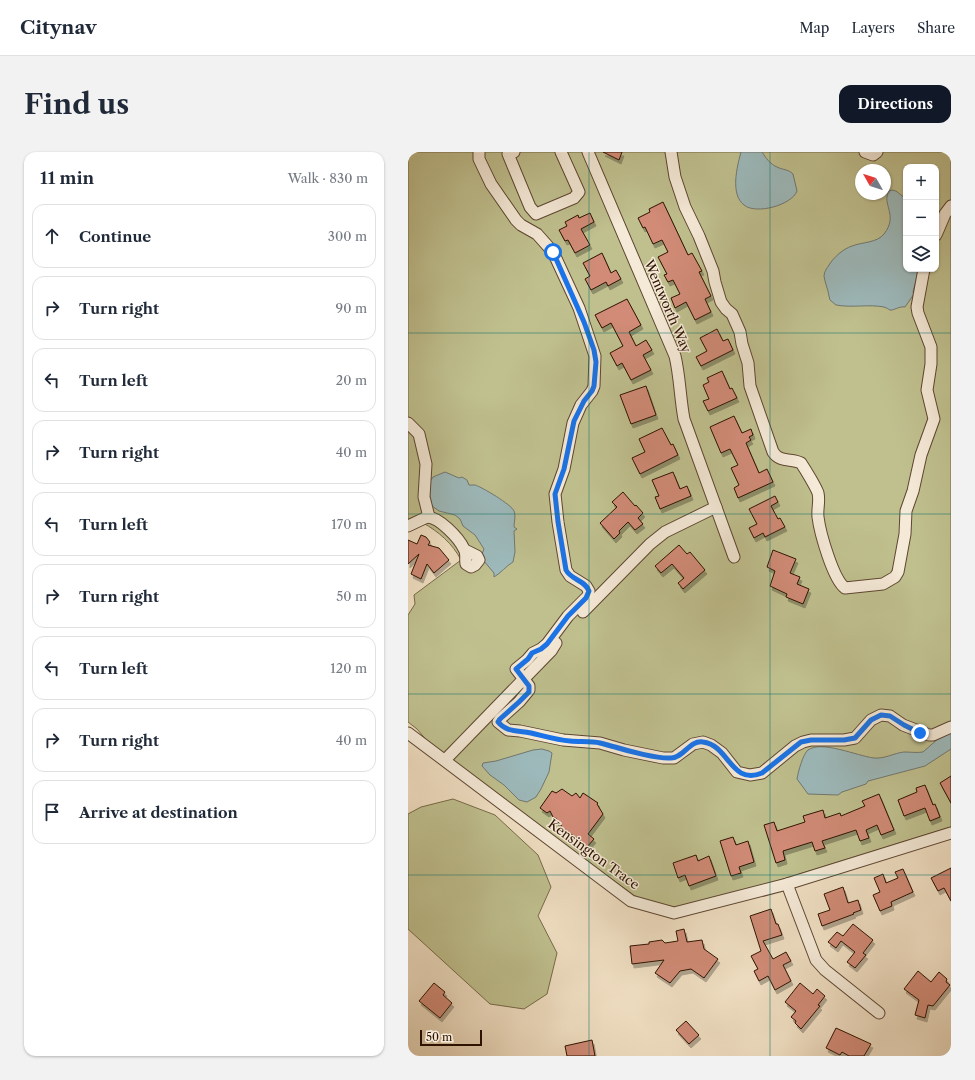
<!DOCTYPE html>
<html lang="en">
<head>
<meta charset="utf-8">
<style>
	body { margin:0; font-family:"Libre Caslon Text",serif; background:#f2f2f3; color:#1f2937 }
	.controls { position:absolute; right:12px; top:12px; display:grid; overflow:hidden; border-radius:8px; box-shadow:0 1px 3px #0004 }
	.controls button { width:36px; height:36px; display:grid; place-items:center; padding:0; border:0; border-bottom:1px solid #e0e1e3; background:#fff; color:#1f2937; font:20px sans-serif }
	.compass { position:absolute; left:447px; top:12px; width:36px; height:36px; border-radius:50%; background:#fff; box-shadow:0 1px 3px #0004; rotate:309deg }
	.scale { position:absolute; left:12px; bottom:10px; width:62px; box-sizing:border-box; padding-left:4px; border:2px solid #2e1300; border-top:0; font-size:11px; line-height:14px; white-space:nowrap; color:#2e1300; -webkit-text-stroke:3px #f5ead8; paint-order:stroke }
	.stop { position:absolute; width:12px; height:12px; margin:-9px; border:3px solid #1a73e8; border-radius:50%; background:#fff }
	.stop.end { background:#1a73e8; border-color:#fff; box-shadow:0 1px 4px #0008 }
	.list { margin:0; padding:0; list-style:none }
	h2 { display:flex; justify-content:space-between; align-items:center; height:52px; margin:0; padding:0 16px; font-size:17px }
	h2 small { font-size:13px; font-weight:400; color:#747a83 }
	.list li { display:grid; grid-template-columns:26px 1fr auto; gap:12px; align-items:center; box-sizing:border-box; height:64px; margin:0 8px 8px; padding:0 8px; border:1px solid #e0e1e3; border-radius:12px }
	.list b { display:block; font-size:15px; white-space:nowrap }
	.list em { font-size:13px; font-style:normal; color:#747a83 }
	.icon { flex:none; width:22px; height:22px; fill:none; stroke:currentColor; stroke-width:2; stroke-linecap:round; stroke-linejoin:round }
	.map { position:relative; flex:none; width:543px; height:904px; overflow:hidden; border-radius:12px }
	header { display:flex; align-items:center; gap:24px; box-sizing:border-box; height:56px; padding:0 20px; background:#fff; border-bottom:1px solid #e0e1e3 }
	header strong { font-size:19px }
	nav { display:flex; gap:22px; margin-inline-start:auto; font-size:14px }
	.intro { display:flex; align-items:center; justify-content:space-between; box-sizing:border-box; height:96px; padding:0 24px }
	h1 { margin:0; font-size:28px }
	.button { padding:10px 18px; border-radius:12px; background:#111827; color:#fff; font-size:14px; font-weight:700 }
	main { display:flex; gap:24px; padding:0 24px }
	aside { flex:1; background:#fff; border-radius:12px; box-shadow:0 1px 3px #0004 }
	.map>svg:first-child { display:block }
	.green { fill:#c0c08f; stroke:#776a48; fill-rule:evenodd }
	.water { fill:#9dbabc; stroke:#717771 }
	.building { fill:#d18b77; stroke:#2e1300; filter:url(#shadow) }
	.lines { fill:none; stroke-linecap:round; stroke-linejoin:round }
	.minor-casing { stroke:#5e4631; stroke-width:13 }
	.minor { stroke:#f5ead8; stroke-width:11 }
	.route { stroke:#1a73e8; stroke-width:5 }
	.grid { fill:none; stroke:#0f766e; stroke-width:1; stroke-opacity:0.55 }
	.labels { text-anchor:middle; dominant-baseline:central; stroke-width:3; stroke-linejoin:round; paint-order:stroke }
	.street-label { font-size:13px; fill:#2e1300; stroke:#f5ead8 }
</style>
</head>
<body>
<header>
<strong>Citynav</strong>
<nav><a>Map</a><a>Layers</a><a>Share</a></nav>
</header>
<div class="intro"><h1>Find us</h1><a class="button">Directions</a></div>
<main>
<aside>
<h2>11 min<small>Walk · 830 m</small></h2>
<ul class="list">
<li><svg class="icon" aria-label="ahead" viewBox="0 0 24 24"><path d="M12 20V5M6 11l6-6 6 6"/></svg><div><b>Continue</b></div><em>300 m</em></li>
<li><svg class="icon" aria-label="right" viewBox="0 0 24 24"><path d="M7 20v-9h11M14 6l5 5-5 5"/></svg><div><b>Turn right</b></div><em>90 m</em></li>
<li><svg class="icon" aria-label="left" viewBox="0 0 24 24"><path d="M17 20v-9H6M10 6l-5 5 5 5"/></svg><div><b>Turn left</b></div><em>20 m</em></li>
<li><svg class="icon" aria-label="right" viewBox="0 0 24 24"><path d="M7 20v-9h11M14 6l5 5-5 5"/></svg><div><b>Turn right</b></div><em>40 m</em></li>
<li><svg class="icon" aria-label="left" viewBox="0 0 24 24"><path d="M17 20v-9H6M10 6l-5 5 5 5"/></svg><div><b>Turn left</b></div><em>170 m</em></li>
<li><svg class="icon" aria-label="right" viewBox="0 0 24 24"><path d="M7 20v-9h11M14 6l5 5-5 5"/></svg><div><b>Turn right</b></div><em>50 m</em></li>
<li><svg class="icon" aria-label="left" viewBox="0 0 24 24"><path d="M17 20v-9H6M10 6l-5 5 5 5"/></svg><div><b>Turn left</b></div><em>120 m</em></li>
<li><svg class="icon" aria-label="right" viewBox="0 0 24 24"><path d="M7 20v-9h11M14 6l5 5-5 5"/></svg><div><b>Turn right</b></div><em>40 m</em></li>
<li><svg class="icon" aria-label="arrive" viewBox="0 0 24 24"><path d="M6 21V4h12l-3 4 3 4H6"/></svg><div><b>Arrive at destination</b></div></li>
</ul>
</aside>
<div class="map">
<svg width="543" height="904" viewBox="0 0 543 904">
	<defs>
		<filter id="shadow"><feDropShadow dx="2" dy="4" stdDeviation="0" flood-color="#0004"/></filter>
	</defs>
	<rect width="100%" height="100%" fill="#f0dfc3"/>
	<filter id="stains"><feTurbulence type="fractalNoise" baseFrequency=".005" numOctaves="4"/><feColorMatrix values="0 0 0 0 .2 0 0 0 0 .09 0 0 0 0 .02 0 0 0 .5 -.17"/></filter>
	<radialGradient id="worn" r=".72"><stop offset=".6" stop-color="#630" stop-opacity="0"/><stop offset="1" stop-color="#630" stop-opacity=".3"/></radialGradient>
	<g class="green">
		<path d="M 0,0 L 543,0 L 543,675 L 266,761 L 227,744 L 26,597 L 9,577 L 0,570 L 0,463 L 7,452 L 6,443 L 53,408 C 45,392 30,379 15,371 L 0,375 ZM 498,15 L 528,15 L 528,117 L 498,117 ZM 453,18 L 477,18 L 477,42 L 453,42 Z"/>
		<path d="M 45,647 L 87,663 L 130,703 L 143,735 L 130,764 L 149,801 L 139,842 L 116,857 L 82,852 L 0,777 L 0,662 L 13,655 Z"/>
	</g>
	<g class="water">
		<path d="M 333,0 L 354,0 C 358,6 362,12 369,15 C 375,18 380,17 385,22 L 389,39 C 384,53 348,63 336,53 C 322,42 329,15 333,0 Z"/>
		<path d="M 484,38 L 488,39 L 498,47 L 498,117 L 511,117 L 505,140 L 506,142 L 497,155 C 491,154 485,159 482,158 C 480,157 479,156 476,155 C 461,152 444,156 428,153 L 422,148 L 421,144 C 420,137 417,131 416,124 C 416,120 419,116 421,113 C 426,105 435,97 444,94 C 454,90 469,91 476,82 C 491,63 473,52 481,39 Z"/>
		<path d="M 37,320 L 51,326 L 54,325 L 59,328 L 61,333 C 63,333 65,333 67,333 C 74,335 104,353 106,359 C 108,364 106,370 106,375 L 109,377 L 106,379 L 107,400 L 105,410 C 98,414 93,421 86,425 L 86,421 L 75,408 L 74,402 L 76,397 L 67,383 L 55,374 L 52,367 L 47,363 L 31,359 L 24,354 L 21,341 L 21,331 L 25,325 Z"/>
		<path d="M 543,580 L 543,597 L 517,614 L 460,629 L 458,632 L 434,640 L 430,643 L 400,642 L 389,627 C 390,620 395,602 400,598 C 414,588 449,604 466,606 C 477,607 486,601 496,600 C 503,600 509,601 515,600 L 532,585 Z"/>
		<path d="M 134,597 L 141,599 L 144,601 L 141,620 L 133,637 L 128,645 L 119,650 L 111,648 L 96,633 L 82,623 L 74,614 L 75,611 L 88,609 L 125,598 Z"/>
	</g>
	<g class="building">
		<path d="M 195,0 L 214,0 L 211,8 Z"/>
		<path d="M 255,50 L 280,103 L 284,101 L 294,119 L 291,120 L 303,144 L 297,147 L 303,160 L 287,168 L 278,150 L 267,156 L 263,146 L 272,142 L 265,128 L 260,130 L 256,123 L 259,122 L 250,105 L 260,100 L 254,88 L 245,92 L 237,75 L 235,76 L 230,66 L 242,60 L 241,57 Z"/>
		<path d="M 182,61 L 186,70 L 173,77 L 182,93 L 167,101 L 160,88 L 157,89 L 151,78 L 159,74 L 157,70 L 170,63 L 171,66 Z"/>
		<path d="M 194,101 L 203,121 L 208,118 L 213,127 L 200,134 L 198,130 L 183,138 L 177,127 L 182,124 L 175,111 Z"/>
		<path d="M 219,147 L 233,173 L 221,180 L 228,194 L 238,188 L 244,198 L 235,203 L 243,218 L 223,228 L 214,211 L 209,214 L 202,201 L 215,194 L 203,171 L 194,176 L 187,163 Z"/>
		<path d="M 309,177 L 315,189 L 320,187 L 325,198 L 293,214 L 288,205 L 299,199 L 292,186 Z"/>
		<path d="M 314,219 L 322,237 L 324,236 L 329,246 L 300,259 L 295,249 L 301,247 L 295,233 L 301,230 L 299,226 Z"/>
		<path d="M 238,234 L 248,263 L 223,272 L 212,243 Z"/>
		<path d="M 326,264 L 334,281 L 343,277 L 345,283 L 341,285 L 343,288 L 338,291 L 351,321 L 359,317 L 365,330 L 330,346 L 326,336 L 331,333 L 323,316 L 330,313 L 322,297 L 313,301 L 302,275 Z"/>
		<path d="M 254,276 L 263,293 L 265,292 L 270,303 L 232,322 L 224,306 L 237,300 L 231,287 Z"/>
		<path d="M 265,320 L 272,337 L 279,334 L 283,344 L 252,357 L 247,345 L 251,344 L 244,328 Z"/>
		<path d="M 215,340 L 227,354 L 228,353 L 235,361 L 230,366 L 235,372 L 227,378 L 220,370 L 211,379 L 212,381 L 206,387 L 192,371 L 209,355 L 204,350 Z"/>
		<path d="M 367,344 L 370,350 L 363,354 L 370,367 L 372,366 L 377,375 L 357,385 L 355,381 L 346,386 L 341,376 L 349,372 L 341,357 Z"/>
		<path d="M 13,383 L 18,385 L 22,390 L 20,393 L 31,396 L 41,408 L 26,421 L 19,412 L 13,427 L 3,422 L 11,402 L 0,412 L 0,388 L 9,392 Z"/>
		<path d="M 271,393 L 279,402 L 282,400 L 297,418 L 275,437 L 270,431 L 276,426 L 264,412 L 253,421 L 247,414 Z"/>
		<path d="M 365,398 L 388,407 L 382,421 L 392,425 L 389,432 L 401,437 L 395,452 L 378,445 L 379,442 L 362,434 L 367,419 L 359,415 Z"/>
		<path d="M 543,624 L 543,651 L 532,631 Z"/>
		<path d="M 517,633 L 525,653 L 527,652 L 532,665 L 522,669 L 517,656 L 496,664 L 490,648 L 509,640 L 508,636 Z"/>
		<path d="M 154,637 L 164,644 L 168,641 L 172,646 L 175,641 L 190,651 L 189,652 L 195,662 L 180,682 L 186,687 L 179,695 L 172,689 L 172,688 L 154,676 L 153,673 L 148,669 L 149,667 L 145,665 L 142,659 L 139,661 L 132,656 L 144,639 L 148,641 Z"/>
		<path d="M 471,642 L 486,678 L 473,683 L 469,673 L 458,678 L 461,686 L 452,689 L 448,678 L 414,689 L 417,696 L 407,699 L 404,690 L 375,699 L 377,708 L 368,711 L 356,673 L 366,670 L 369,679 L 397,670 L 395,664 L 415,658 L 417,666 L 432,661 L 433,664 L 457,654 L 454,649 Z"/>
		<path d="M 325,685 L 328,693 L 340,689 L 346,710 L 331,715 L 333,721 L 323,724 L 312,689 Z"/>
		<path d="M 288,703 L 290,709 L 301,704 L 308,724 L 281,734 L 277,723 L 270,726 L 265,711 Z"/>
		<path d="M 543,716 L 543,749 L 536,736 L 530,739 L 523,726 Z"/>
		<path d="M 495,717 L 505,740 L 483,750 L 484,754 L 472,759 L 465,743 L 472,740 L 466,726 L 475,722 L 478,731 L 490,726 L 487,720 Z"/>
		<path d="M 435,735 L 440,751 L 450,748 L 453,758 L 445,761 L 446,762 L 414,774 L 410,762 L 422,758 L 416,742 Z"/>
		<path d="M 363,757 L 368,772 L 370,772 L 374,783 L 355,789 L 365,807 L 378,800 L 383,809 L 375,813 L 383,829 L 367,838 L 360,824 L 351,829 L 346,819 L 350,817 L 343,804 L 353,799 L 342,764 Z"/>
		<path d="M 445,772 L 465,788 L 455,801 L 458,803 L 447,816 L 439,810 L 447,800 L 433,789 L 428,796 L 420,790 L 429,780 L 435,784 Z"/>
		<path d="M 276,777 L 279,790 L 294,788 L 296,797 L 310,807 L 296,826 L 283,817 L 272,819 L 262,831 L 247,821 L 256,808 L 224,812 L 222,794 L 241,792 L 241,790 L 254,788 L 257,791 L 270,789 L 268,779 Z"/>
		<path d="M 510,819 L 523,830 L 531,820 L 539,827 L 538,830 L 542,833 L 525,854 L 520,853 L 517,866 L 507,863 L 511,848 L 496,837 Z"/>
		<path d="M 26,831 L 37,840 L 35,843 L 44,851 L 32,866 L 11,849 Z"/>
		<path d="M 392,831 L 405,842 L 409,837 L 417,844 L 410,853 L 412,854 L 393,877 L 387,871 L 388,869 L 383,865 L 388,859 L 377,850 Z"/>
		<path d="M 278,869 L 291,883 L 281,892 L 268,878 Z"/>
		<path d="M 428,876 L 463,892 L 456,904 L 441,904 L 434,900 L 432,903 L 418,896 Z"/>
		<path d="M 184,888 L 187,904 L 159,904 L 157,894 Z"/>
	</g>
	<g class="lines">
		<defs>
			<g id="minor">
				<path d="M 71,0 L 71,7 L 83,32 L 108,68 L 113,73 L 129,82 L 145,100 L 171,156 L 187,204 L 186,234 L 184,239 L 173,253 L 165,271 L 156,317 L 147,342 L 150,370 L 158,418 L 162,424 L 178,434 L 181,439 L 180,444 L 160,464 L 139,492 L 133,497 L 125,501 L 119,508 L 108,517 L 121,534 L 121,538 L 111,550 L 92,567 L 90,570 L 100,578 L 112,579 L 155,588 L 192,591 L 216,598 L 255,606 L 266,606 L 285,592 L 295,590 L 303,593 L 314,601 L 329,620 L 342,623 L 354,621 L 387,594 L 395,590 L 403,588 L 436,588 L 447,586 L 463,568 L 473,563 L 482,564 L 495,573 L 521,583 L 525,583 L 543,575"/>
				<path d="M 106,0 L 100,2 L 122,55 L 128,62 L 166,46 L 171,40 L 153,0"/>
				<path d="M 180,0 L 267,204 C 272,225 272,246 276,267 L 326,405"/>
				<path d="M 263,0 L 267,25 L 277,55 L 291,84 L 305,119 L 307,130 L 313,150 L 318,157 L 324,162 L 332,180 L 334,192 L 340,211 L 342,234 L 365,300 C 372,311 384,306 393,311 C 397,317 408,335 410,341 C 412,349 409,357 410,365 C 412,381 425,427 437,436 L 475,432 L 487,425 L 490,420 L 497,382 L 498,359 L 505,339 L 513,303 L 526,267 L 519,238 L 523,212 L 523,195 L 510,161 L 509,155 L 516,117"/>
				<path d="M 457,0 L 465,3 L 469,0"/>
				<path d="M 528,83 L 537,62 L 543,54"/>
				<path d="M 0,271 L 11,282 L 18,312 L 16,345 L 20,361 L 19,365"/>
				<path d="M 0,374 L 19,365 C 31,365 51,386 56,397 C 59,401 57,407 58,412 L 63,415 L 67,413 L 71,408 L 69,404 L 57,398"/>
				<path d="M 175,460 L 242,392 L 257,380 L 308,355"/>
				<path d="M 0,581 L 223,749 L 266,761 L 379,732 L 543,681"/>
				<path d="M 37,608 L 143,499 L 148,491"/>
				<path d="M 379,732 L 408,808 L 417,818 L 471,861"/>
			</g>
		</defs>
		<use href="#minor" class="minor-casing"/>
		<use href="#minor" class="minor"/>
	</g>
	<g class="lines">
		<path class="route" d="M 145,100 L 176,170 L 186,198 L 188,210 L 186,234 L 184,239 L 176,249 L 166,269 L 156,317 L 147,342 L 150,370 L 158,418 C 163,428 177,428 181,439 L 178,446 L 160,464 L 139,492 L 133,497 L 124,501 L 120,507 L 108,517 L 121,534 L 121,540 L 111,550 L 92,567 L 90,570 C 99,581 111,578 123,581 C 136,584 149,588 162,589 C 172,590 183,589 192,591 C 197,592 202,594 207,595 C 220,599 250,607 263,606 C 276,606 281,588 295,590 C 321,593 323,634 354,621 L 393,590 L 403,588 L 436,588 L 447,586 L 463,568 L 473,563 L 482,564 L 496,573 L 512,581"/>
	</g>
	<path class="grid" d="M 181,0 L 181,904M 362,0 L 362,904M 0,181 L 543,181M 0,362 L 543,362M 0,542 L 543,542M 0,723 L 543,723"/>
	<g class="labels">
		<g class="street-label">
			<text transform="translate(260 154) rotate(67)">Wentworth Way</text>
			<text transform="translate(186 702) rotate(36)">Kensington Trace</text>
		</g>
	</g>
	<rect width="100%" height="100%" filter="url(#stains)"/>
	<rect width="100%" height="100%" fill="url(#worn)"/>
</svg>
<div class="controls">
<button>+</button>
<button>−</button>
<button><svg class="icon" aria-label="layers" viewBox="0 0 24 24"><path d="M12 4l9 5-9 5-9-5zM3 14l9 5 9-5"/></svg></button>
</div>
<svg class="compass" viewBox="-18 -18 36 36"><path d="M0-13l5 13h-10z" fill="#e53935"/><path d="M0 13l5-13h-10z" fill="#747a83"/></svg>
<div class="scale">50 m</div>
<div class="stop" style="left:145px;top:100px"></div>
<div class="stop end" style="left:512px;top:581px"></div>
</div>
</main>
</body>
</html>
